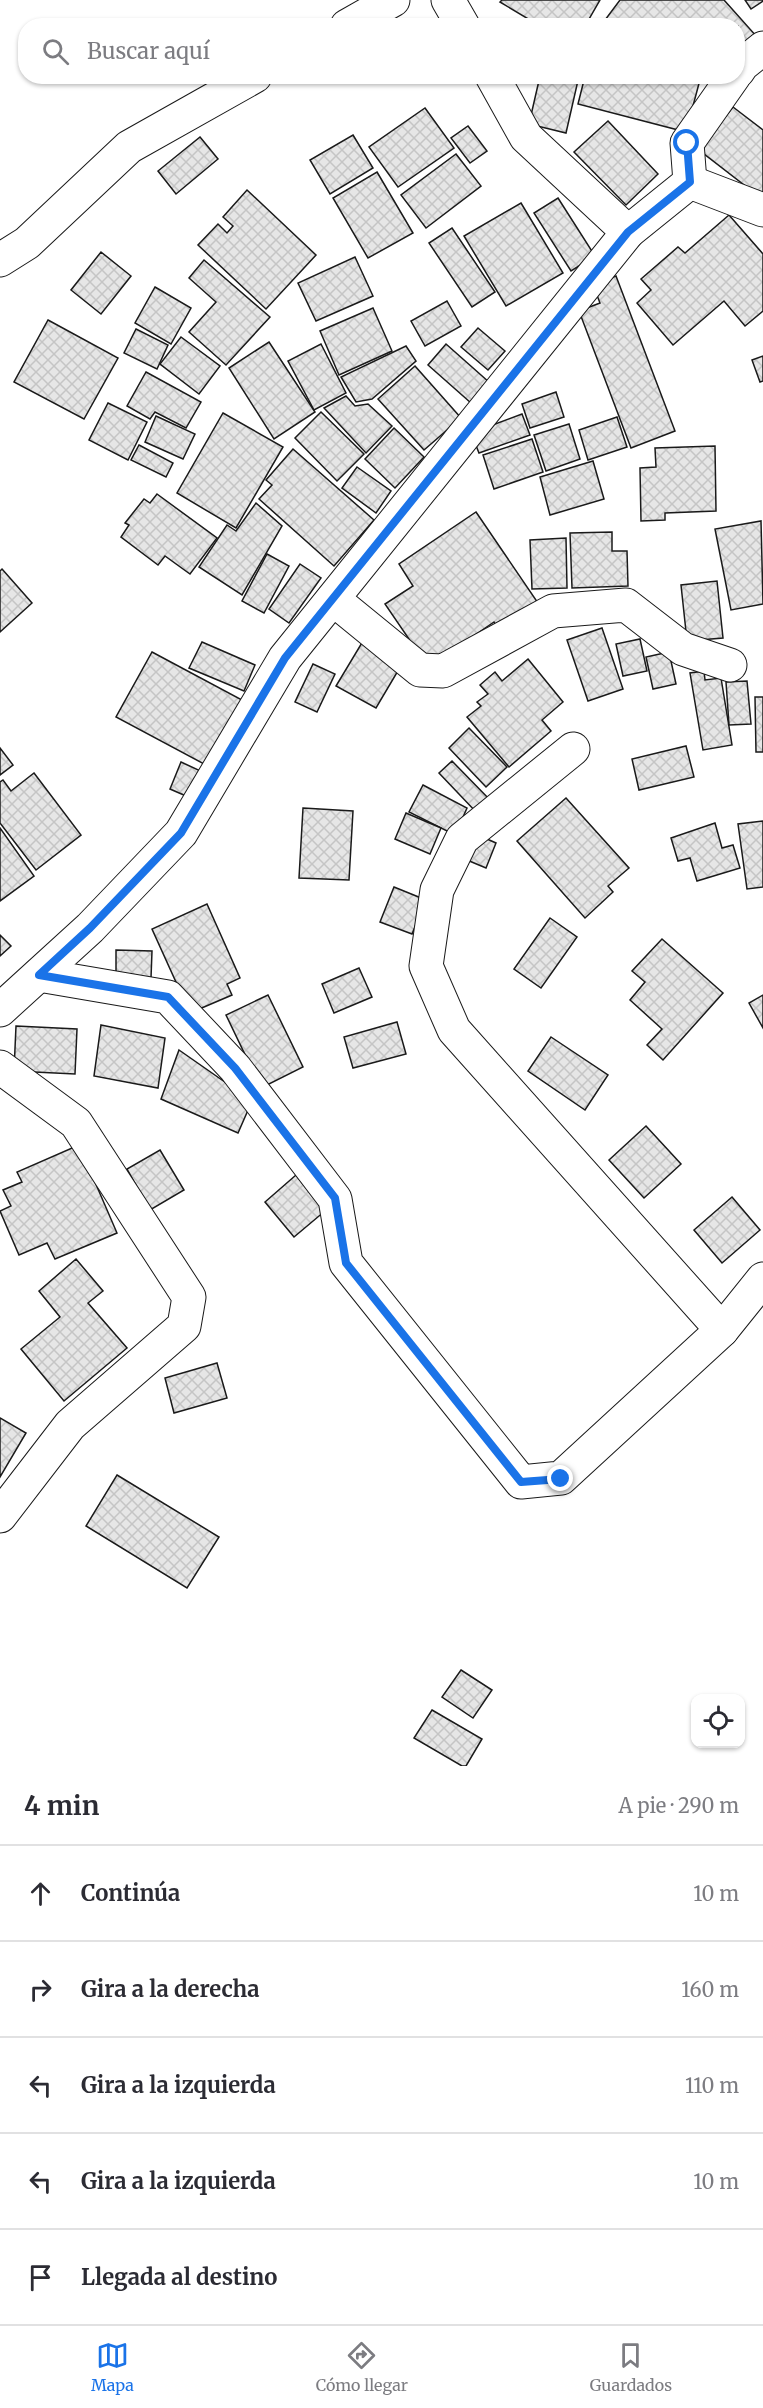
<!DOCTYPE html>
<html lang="es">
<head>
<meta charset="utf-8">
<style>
	body { margin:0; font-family:Merriweather,serif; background:#f7f7f7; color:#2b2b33 }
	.controls { position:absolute; right:18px; bottom:18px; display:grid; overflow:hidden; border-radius:12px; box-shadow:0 2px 4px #0004 }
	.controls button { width:54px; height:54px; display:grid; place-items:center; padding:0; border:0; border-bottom:2px solid #e1e1e2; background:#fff; color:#2b2b33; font:30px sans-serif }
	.stop { position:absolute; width:18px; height:18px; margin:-14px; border:4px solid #1a73e8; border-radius:50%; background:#fff }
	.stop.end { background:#1a73e8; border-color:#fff; box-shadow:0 2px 6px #0008 }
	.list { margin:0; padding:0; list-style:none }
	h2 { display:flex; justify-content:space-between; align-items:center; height:78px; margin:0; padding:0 24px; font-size:26px }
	h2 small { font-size:20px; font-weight:400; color:#7c7c81 }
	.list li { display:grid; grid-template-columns:39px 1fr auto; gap:18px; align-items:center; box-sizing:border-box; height:96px; padding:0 24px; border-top:2px solid #e1e1e2 }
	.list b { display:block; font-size:22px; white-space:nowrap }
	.list em { font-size:20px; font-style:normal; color:#7c7c81 }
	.icon { flex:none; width:33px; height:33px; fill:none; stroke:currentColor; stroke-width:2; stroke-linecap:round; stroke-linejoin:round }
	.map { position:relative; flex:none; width:763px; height:1766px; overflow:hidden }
	.search { position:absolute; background:#fff; box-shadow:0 2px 4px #0004; left:18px; right:18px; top:18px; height:66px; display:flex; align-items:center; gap:15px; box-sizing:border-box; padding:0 21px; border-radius:24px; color:#7c7c81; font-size:22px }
	.sheet { height:558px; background:#fff }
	nav { display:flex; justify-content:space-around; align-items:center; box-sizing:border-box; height:84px; border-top:2px solid #e1e1e2; background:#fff; font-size:16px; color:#7c7c81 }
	nav a { display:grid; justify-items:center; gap:3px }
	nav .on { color:#1a73e8 }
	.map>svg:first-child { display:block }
	.building { fill:url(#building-cross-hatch); stroke:#1a1a1a; stroke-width:1.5 }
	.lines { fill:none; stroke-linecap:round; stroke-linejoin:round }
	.minor-casing { stroke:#1a1a1a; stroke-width:35 }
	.minor { stroke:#fff; stroke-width:33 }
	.route { stroke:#1a73e8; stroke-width:8 }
</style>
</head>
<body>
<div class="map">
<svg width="763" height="1766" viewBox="0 0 763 1766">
	<defs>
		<pattern id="building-cross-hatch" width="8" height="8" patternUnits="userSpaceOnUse" patternTransform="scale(1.5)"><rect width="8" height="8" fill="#e6e6e6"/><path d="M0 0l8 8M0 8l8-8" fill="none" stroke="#c5c5c5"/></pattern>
	</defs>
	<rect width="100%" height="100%" fill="#fff"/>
	<g class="building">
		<path d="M 502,0 L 600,0 L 585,26 L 540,26 L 500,2 Z"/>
		<path d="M 620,0 L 724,0 L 758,38 L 738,52 L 738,26 L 629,26 L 605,20 Z"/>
		<path d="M 745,0 L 763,0 L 763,1 L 751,9 Z"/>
		<path d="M 540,76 L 579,76 L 566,133 L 529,124 Z"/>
		<path d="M 585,76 L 701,76 L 686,132 L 578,104 Z"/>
		<path d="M 733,107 L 763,130 L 763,196 L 761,198 L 699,150 Z"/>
		<path d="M 425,108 L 454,148 L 398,187 L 369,147 Z"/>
		<path d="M 608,121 L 658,174 L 626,205 L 574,152 Z"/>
		<path d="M 468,126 L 487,151 L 470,163 L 451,138 Z"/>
		<path d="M 353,135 L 373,168 L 330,194 L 310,160 Z"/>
		<path d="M 200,137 L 218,159 L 176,194 L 158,171 Z"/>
		<path d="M 456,154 L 481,186 L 426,228 L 401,195 Z"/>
		<path d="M 377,172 L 413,233 L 368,258 L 333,198 Z"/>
		<path d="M 247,190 L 316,255 L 266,309 L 198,245 L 218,224 L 227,233 L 233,226 L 223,217 Z"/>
		<path d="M 558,198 L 595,256 L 571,271 L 534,213 Z"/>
		<path d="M 521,203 L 563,273 L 506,306 L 464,236 Z"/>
		<path d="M 729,215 L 763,254 L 763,311 L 745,326 L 724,301 L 673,345 L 637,303 L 651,290 L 641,279 L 678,247 L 685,253 Z"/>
		<path d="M 452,228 L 495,292 L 472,307 L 429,243 Z"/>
		<path d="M 101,252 L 131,276 L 101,314 L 71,290 Z"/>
		<path d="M 355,257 L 373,296 L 316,321 L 298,283 Z"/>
		<path d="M 204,260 L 270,317 L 226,365 L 189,332 L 216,302 L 189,278 Z"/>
		<path d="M 616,276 L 675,431 L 631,448 L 579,311 L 600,303 L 593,285 Z"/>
		<path d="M 155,287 L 191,308 L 171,344 L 135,323 Z"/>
		<path d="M 447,301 L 461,326 L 425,346 L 411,321 Z"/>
		<path d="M 373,308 L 392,351 L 339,375 L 320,331 Z"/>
		<path d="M 48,320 L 118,358 L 84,419 L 14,382 Z"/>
		<path d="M 478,328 L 505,351 L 488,370 L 461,347 Z"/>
		<path d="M 136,329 L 168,345 L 157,369 L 124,353 Z"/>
		<path d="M 181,337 L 220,366 L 199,394 L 160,364 Z"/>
		<path d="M 269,342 L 315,412 L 274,439 L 229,368 Z"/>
		<path d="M 321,344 L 346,393 L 314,410 L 288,361 Z"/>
		<path d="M 446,344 L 490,383 L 471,403 L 428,365 Z"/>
		<path d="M 406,346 L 416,361 L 372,399 L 356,402 L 341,377 Z"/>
		<path d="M 763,356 L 763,381 L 760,382 L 752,360 Z"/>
		<path d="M 415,366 L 461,418 L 424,450 L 378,399 Z"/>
		<path d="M 146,372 L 201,402 L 186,428 L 155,412 L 150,419 L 127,406 Z"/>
		<path d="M 556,392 L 564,417 L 530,428 L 522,404 Z"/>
		<path d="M 346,396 L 355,406 L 368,404 L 392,426 L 366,453 L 324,408 Z"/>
		<path d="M 108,403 L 147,422 L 128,460 L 89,440 Z"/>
		<path d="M 321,412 L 364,454 L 337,481 L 295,438 Z"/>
		<path d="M 223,413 L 283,447 L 236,528 L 177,493 Z"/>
		<path d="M 522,414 L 530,435 L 479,453 L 471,433 Z"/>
		<path d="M 156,416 L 195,434 L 183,459 L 145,442 Z"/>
		<path d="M 617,417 L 627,447 L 588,460 L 579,430 Z"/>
		<path d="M 569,424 L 580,459 L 546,471 L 534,435 Z"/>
		<path d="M 394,428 L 424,457 L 395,488 L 365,459 Z"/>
		<path d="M 532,439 L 543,472 L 494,489 L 483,455 Z"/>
		<path d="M 139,445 L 173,463 L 166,477 L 131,460 Z"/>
		<path d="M 715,446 L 716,511 L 665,513 L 665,520 L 641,521 L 640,468 L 656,467 L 655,448 Z"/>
		<path d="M 293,449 L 374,520 L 334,566 L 259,499 L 272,485 L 266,480 Z"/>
		<path d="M 593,461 L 604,499 L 550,515 L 540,477 Z"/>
		<path d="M 357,467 L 391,491 L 376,513 L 342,488 Z"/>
		<path d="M 157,494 L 217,538 L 190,574 L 165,556 L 158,565 L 121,537 L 129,525 L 125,523 L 144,499 L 150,503 Z"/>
		<path d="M 256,503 L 282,526 L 242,595 L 199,567 L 227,525 L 236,531 Z"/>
		<path d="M 476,512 L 538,603 L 498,630 L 494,622 L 428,667 L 385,604 L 413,586 L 399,564 Z"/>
		<path d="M 761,521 L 763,604 L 731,610 L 715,529 Z"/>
		<path d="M 612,532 L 612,551 L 627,551 L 628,586 L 572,588 L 570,533 Z"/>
		<path d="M 566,538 L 567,588 L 532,589 L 530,540 Z"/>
		<path d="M 267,554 L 289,566 L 264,613 L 242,601 Z"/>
		<path d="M 300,564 L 321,578 L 289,623 L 269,609 Z"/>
		<path d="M 2,569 L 32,603 L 0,632 L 0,571 Z"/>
		<path d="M 717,581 L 723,638 L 687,641 L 681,585 Z"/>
		<path d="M 602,628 L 623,689 L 588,701 L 567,640 Z"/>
		<path d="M 640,639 L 647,671 L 623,676 L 616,644 Z"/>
		<path d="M 363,641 L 402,664 L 376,708 L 336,686 Z"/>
		<path d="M 202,642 L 255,665 L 244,691 L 189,668 Z"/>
		<path d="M 152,652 L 242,700 L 206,765 L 116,717 Z"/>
		<path d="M 669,652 L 676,684 L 653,689 L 646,657 Z"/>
		<path d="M 528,659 L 563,702 L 542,720 L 551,731 L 509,767 L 467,717 L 481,706 L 477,702 L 488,694 L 480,685 L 495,672 L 502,681 Z"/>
		<path d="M 313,664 L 335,674 L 317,712 L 295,702 Z"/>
		<path d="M 704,671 L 705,680 L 721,678 L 732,745 L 703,750 L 690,673 Z"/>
		<path d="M 747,681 L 751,724 L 729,725 L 726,682 Z"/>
		<path d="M 755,697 L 763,697 L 763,752 L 756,752 Z"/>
		<path d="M 469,728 L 507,767 L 486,787 L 449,748 Z"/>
		<path d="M 686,746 L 694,777 L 639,790 L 632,759 Z"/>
		<path d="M 0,748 L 13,765 L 0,775 Z"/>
		<path d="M 452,761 L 490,800 L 477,813 L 439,773 Z"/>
		<path d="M 181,762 L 205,773 L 193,799 L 170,789 Z"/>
		<path d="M 34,773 L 81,835 L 36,870 L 0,823 L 0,782 L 3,780 L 11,791 Z"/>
		<path d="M 423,785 L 467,808 L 455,835 L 409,812 Z"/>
		<path d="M 566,798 L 629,868 L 608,886 L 613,892 L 585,918 L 517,841 Z"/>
		<path d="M 303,808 L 353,811 L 349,880 L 299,878 Z"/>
		<path d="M 406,813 L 441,828 L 430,854 L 395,839 Z"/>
		<path d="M 763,821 L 763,887 L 747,889 L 738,824 Z"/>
		<path d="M 715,823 L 722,848 L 733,845 L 740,868 L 697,881 L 690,858 L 678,861 L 671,838 Z"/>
		<path d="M 0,828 L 34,876 L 0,901 Z"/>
		<path d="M 478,835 L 496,843 L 486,868 L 467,860 Z"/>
		<path d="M 394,887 L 426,900 L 412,934 L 380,922 Z"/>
		<path d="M 207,904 L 240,978 L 227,984 L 232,995 L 190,1013 L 152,929 Z"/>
		<path d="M 550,918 L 577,937 L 541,988 L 514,969 Z"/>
		<path d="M 0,935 L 11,946 L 0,956 Z"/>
		<path d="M 662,939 L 723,993 L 663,1060 L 647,1045 L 662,1029 L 630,1000 L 645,982 L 632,971 Z"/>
		<path d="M 116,950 L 152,951 L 151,978 L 116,978 Z"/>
		<path d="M 359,968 L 372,997 L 334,1013 L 322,984 Z"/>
		<path d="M 268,995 L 303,1067 L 261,1088 L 226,1015 Z"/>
		<path d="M 763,995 L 763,1028 L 749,1003 Z"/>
		<path d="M 397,1022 L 406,1054 L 353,1068 L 344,1037 Z"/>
		<path d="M 101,1025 L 165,1038 L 158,1088 L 94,1076 Z"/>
		<path d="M 16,1026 L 77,1029 L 75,1074 L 14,1071 Z"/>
		<path d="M 551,1037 L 608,1075 L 585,1110 L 528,1071 Z"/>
		<path d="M 179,1050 L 252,1101 L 238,1133 L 161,1099 Z"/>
		<path d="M 646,1126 L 681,1164 L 644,1198 L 609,1160 Z"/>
		<path d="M 79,1145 L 117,1233 L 55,1259 L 47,1243 L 19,1255 L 0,1211 L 11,1206 L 3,1190 L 22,1182 L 17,1172 Z"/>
		<path d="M 160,1150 L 184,1190 L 150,1210 L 127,1169 Z"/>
		<path d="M 296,1175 L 325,1211 L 294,1237 L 265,1202 Z"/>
		<path d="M 732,1197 L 760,1230 L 722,1263 L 694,1230 Z"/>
		<path d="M 76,1259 L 103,1291 L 88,1303 L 127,1348 L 64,1401 L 21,1349 L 60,1317 L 39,1291 Z"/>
		<path d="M 217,1363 L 227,1398 L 174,1413 L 165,1378 Z"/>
		<path d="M 0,1418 L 26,1433 L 0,1477 Z"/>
		<path d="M 117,1475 L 219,1537 L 187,1588 L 86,1526 Z"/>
		<path d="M 461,1670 L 492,1690 L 473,1718 L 442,1697 Z"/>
		<path d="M 432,1710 L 482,1739 L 466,1766 L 462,1766 L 414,1738 Z"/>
	</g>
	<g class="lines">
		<defs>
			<g id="minor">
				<path d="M 448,0 L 463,26"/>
				<path d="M 347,26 L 393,0"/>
				<path d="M 738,71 L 742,65 L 763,48"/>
				<path d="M 492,76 L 526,137 L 628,232"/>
				<path d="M 690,182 L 763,210"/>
				<path d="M 0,260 L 27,243 L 129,147 L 255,76"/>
				<path d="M 333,599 L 420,670 L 443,671 L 553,611 L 626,605 L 683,649 L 730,665"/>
				<path d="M 573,749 L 462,839 L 437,890 L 426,966 L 454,1030 L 722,1330"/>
				<path d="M 39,975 L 168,997 L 235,1068 L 335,1199 L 346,1263 L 521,1482 L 561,1478 L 722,1330 L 763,1279"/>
				<path d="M 0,1010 L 90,928 L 181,833 L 285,658 L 628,232 L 690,182 L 687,143 L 734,76"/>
				<path d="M 0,1067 L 76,1123 L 189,1297 L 184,1326 L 70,1425 L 0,1516"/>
			</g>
		</defs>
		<use href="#minor" class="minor-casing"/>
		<use href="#minor" class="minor"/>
	</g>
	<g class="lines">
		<path class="route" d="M 561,1479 L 521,1482 L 346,1263 L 335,1198 L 235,1068 L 168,997 L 39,975 L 90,928 L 181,833 L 285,658 L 628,232 L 690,182 L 687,143"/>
	</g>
</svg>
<div class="controls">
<button><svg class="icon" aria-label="locate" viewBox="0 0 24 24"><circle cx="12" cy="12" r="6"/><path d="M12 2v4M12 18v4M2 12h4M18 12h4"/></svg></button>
</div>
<div class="stop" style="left:687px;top:143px"></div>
<div class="stop end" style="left:561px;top:1479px"></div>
<div class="search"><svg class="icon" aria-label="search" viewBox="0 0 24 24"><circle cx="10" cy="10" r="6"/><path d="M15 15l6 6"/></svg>Buscar aquí</div>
</div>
<section class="sheet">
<h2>4 min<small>A pie · 290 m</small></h2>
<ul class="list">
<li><svg class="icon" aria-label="ahead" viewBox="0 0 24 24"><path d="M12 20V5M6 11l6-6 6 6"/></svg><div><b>Continúa</b></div><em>10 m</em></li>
<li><svg class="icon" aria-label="right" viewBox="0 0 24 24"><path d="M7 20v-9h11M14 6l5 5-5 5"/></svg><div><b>Gira a la derecha</b></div><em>160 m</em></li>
<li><svg class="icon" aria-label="left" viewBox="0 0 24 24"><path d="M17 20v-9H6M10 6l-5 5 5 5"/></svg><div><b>Gira a la izquierda</b></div><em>110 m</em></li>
<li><svg class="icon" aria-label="left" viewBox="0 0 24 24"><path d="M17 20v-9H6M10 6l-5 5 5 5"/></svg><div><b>Gira a la izquierda</b></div><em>10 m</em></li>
<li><svg class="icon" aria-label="arrive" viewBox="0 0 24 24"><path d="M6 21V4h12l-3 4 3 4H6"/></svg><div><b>Llegada al destino</b></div></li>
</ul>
</section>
<nav>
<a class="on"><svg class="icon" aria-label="map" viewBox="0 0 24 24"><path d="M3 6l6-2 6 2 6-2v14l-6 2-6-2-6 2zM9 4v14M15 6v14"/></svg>Mapa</a>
<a><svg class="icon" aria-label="directions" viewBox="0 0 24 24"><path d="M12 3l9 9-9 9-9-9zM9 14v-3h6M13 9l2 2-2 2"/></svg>Cómo llegar</a>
<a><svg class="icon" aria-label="saved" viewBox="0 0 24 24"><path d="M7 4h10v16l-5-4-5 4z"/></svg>Guardados</a>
</nav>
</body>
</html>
